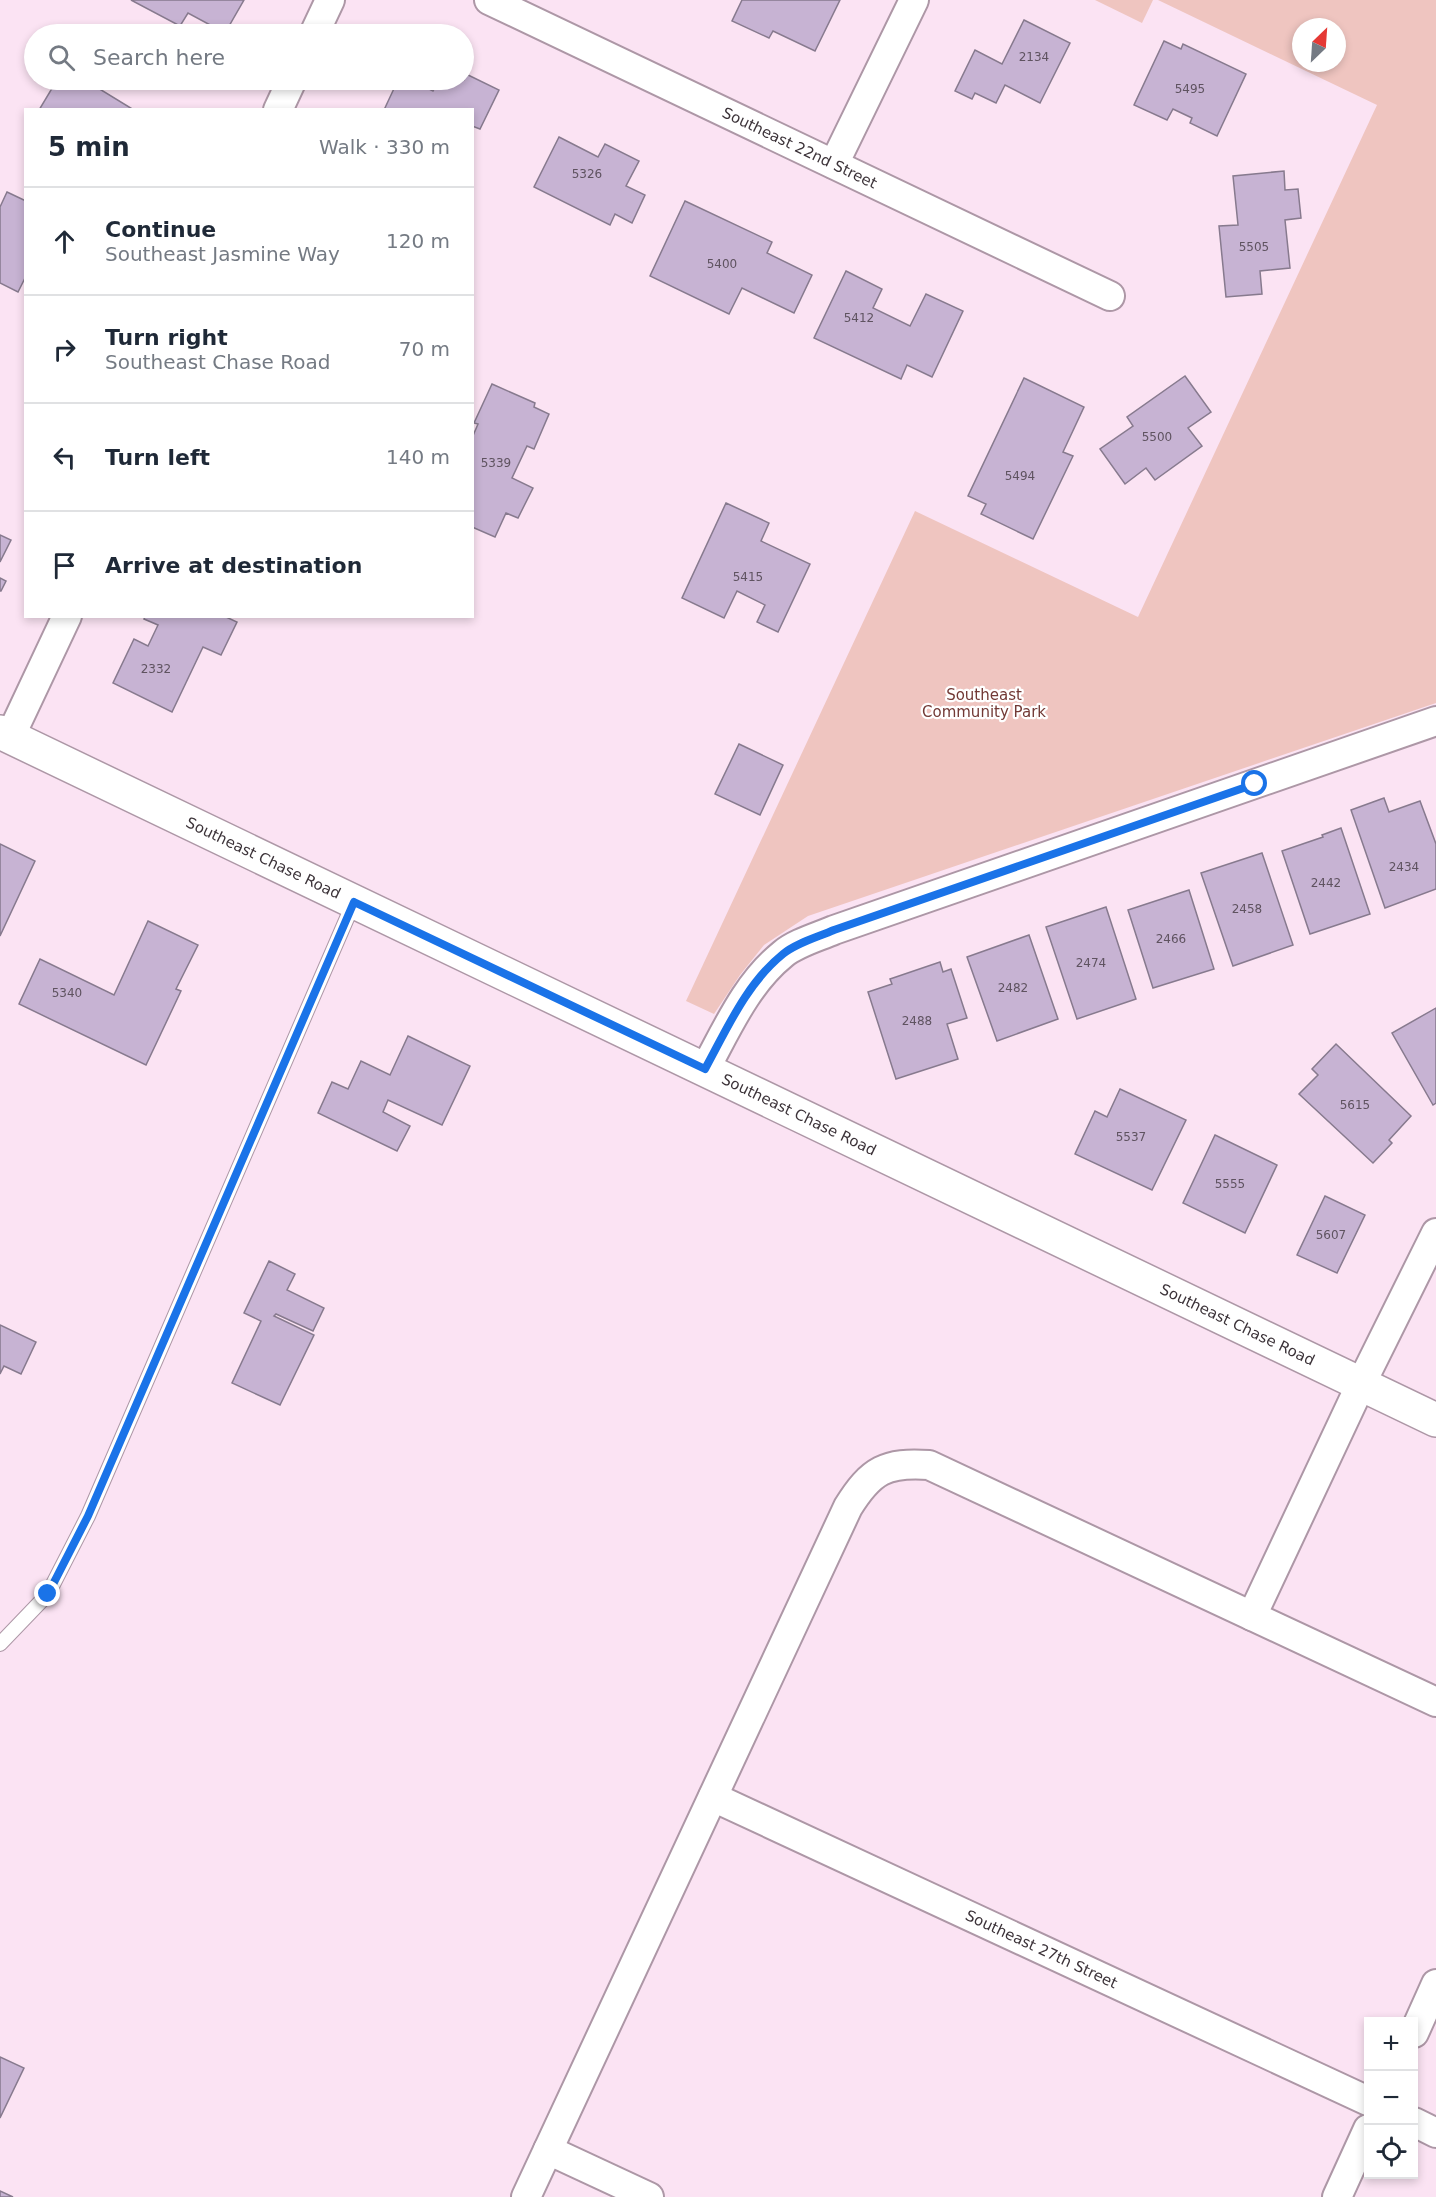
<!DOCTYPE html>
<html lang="en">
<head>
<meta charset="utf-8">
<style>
	body { margin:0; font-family:"DejaVu Sans",sans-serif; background:#f2f2f3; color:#1f2937 }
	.controls { position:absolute; right:18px; bottom:18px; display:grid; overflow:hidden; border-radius:0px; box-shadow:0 3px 9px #0003 }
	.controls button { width:54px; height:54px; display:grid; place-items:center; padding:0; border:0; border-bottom:2px solid #e0e1e3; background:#fff; color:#1f2937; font:30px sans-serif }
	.compass { position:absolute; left:1292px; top:18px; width:54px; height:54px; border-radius:50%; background:#fff; box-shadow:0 3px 9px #0003; rotate:25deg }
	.stop { position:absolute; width:18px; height:18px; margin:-14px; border:4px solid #1a73e8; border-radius:50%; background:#fff }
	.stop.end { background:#1a73e8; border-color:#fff; box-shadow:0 2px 6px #0008 }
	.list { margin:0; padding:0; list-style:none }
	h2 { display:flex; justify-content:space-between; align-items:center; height:78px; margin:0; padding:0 24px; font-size:26px }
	h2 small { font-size:20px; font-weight:400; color:#747a83 }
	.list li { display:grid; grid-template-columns:39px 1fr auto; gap:18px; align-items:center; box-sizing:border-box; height:108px; padding:0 24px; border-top:2px solid #e0e1e3 }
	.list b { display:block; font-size:22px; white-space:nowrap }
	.list p { margin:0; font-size:20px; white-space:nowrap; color:#747a83 }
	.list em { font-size:20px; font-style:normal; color:#747a83 }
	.icon { flex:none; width:33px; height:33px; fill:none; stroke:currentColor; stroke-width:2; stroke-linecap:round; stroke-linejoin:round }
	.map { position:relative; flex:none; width:1436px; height:2197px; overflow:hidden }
	.search { position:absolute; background:#fff; box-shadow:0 3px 9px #0003; left:24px; top:24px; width:450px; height:66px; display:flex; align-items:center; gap:15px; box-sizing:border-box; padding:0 21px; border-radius:33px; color:#747a83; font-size:22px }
	.panel { position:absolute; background:#fff; box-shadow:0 3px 9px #0003; left:24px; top:108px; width:450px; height:510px; border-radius:0px }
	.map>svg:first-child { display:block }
	.green { fill:#efc5c0; fill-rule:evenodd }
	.building { fill:#c7b3d3; stroke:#877a8e; stroke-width:1.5 }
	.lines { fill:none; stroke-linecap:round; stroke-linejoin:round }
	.lane-casing { stroke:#ad97a6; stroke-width:16 }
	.street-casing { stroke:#ad97a6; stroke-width:32 }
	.secondary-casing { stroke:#ad97a6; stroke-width:36 }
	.lane { stroke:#fff; stroke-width:14 }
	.street { stroke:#fff; stroke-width:28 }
	.secondary { stroke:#fff; stroke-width:33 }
	.route { stroke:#1a73e8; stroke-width:8 }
	.labels { text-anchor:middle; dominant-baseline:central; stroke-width:4.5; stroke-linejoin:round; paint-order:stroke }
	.number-label { font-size:12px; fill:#5f5360 }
	.street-label { font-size:15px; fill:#3c3339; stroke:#fff }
	.park-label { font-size:15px; fill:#723935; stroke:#fff }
</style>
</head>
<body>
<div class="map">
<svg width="1436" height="2197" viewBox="0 0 1436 2197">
	<rect width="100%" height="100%" fill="#fbe3f3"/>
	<g class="green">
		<path d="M 1095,0 L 1153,0 L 1142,23 Z"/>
		<path d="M 1158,0 L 1436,0 L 1436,703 L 808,916 L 764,945 L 740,975 L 714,1014 L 686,1001 L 915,511 L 1138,617 L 1377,105 ZM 1301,27 L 1337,27 L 1337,63 L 1301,63 Z"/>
	</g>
	<g class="building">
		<path d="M 131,0 L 244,0 L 225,33 L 188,13 L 180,26 Z"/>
		<path d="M 742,0 L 840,0 L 815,51 L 773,31 L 769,38 L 732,21 Z"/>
		<path d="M 1024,20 L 1070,43 L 1040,103 L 1005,85 L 996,103 L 975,93 L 972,99 L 955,91 L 975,50 L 1002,64 Z"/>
		<path d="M 1164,41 L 1181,49 L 1183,44 L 1246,74 L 1217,136 L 1190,123 L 1192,118 L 1173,109 L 1167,120 L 1134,105 Z"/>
		<path d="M 464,73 L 499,90 L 480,129 L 472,126 L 472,110 L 384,110 L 398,80 L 411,80 L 433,91 L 439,80 L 464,80 Z"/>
		<path d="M 57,80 L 85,80 L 134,110 L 39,110 Z"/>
		<path d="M 559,137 L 598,157 L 605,144 L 639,161 L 626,186 L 645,195 L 632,223 L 615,214 L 610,225 L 534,187 Z"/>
		<path d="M 1284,171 L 1285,190 L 1298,189 L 1301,218 L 1285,220 L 1290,268 L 1260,271 L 1262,294 L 1226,297 L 1219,226 L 1238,225 L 1233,176 Z"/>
		<path d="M 7,192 L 26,201 L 26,276 L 18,292 L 0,283 L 0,207 Z"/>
		<path d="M 685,201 L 772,242 L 767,253 L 812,275 L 794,313 L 742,288 L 729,314 L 650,276 Z"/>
		<path d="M 846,271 L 882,289 L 873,308 L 910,326 L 926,294 L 963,311 L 932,377 L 907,365 L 901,379 L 814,338 Z"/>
		<path d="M 1185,376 L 1211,412 L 1188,428 L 1202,446 L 1155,480 L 1146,468 L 1125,484 L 1100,449 L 1133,426 L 1127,417 Z"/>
		<path d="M 1024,378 L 1084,407 L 1063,452 L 1073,456 L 1033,539 L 981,514 L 986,504 L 968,496 Z"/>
		<path d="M 492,384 L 535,403 L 534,407 L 549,414 L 534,449 L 527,446 L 512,478 L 533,488 L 518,518 L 506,513 L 495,537 L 472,527 L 472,438 L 478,424 L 474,423 Z"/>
		<path d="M 726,503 L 769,523 L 761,541 L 810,564 L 778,632 L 757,622 L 765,605 L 737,591 L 724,618 L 682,598 Z"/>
		<path d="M 0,535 L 11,540 L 0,562 Z"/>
		<path d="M 0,578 L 6,581 L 1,591 L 0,591 Z"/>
		<path d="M 145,616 L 224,616 L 237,622 L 221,655 L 203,647 L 172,712 L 113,683 L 134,639 L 148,646 L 158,625 L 144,619 Z"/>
		<path d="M 739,744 L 783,765 L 760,815 L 715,794 Z"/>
		<path d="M 1384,798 L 1389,812 L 1420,801 L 1436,844 L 1436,889 L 1385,908 L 1351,810 Z"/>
		<path d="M 1341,828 L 1370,914 L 1310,934 L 1282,851 L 1323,837 L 1322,835 Z"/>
		<path d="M 0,844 L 35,861 L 0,936 Z"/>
		<path d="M 1262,853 L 1293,945 L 1233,966 L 1201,873 Z"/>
		<path d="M 1189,890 L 1214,969 L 1153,988 L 1128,910 Z"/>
		<path d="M 1106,907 L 1136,999 L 1077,1019 L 1046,927 Z"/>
		<path d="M 148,921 L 198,945 L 176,989 L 181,991 L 146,1065 L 19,1004 L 40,959 L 114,995 Z"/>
		<path d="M 1029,935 L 1058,1019 L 997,1041 L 967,957 Z"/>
		<path d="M 940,962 L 943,972 L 951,969 L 967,1018 L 947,1024 L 958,1059 L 896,1079 L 868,992 L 892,984 L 890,979 Z"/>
		<path d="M 1436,1008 L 1436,1103 L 1433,1105 L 1392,1033 Z"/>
		<path d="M 408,1036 L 470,1066 L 442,1125 L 388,1100 L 383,1112 L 410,1126 L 397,1151 L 318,1113 L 332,1082 L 348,1089 L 361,1061 L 390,1075 Z"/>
		<path d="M 1336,1044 L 1411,1116 L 1389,1140 L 1392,1143 L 1373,1163 L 1299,1094 L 1318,1075 L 1312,1069 Z"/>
		<path d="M 1120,1089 L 1186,1120 L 1152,1190 L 1075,1154 L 1095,1111 L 1107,1117 Z"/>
		<path d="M 1215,1135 L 1277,1165 L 1245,1233 L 1183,1203 Z"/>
		<path d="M 1325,1196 L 1365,1215 L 1337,1273 L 1297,1255 Z"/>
		<path d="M 269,1261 L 295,1274 L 287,1290 L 324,1308 L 313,1331 L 276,1314 L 274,1316 L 314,1335 L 280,1405 L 232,1383 L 261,1321 L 244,1313 Z"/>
		<path d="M 0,1325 L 36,1342 L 21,1374 L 4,1366 L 0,1374 Z"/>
		<path d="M 0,2057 L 24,2068 L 0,2118 Z"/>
		<path d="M 0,2191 L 13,2197 L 0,2197 Z"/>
	</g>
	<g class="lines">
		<defs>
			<path id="lane" d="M 0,1644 L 48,1594 L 88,1516 L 354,902"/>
			<g id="street">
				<path id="s1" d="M 489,0 L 1110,296"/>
				<path d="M 314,34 L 330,0"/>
				<path d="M 278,110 L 292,80"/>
				<path d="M 834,164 L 914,0"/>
				<path d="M 10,737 L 67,616"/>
				<path d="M 705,1069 C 727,1029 746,984 783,954 C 796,943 818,937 834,930 L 1436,721"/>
				<path d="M 1252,1616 L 1361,1384 L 1436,1233"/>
				<path id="s2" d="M 713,1797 L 1368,2101"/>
				<path d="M 1414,2033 L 1436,1984"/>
				<path d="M 1414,2122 L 1436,2133"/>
				<path d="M 548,2150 L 649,2197"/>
				<path d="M 526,2197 L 848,1507 C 871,1470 886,1462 929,1465 L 1436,1702"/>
				<path d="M 1337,2197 L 1368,2129"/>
			</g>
			<g id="secondary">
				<path id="s3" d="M 0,732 L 1436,1420"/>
			</g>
		</defs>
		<use href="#lane" class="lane-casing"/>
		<use href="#street" class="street-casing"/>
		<use href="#secondary" class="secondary-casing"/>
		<use href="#lane" class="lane"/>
		<use href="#street" class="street"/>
		<use href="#secondary" class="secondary"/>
	</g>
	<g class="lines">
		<path class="route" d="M 48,1594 L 88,1516 L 354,902 L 705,1069 C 727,1029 746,984 783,954 C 796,943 818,937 834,930 L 1255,784"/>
	</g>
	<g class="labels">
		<g class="number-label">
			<text x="1034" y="57">2134</text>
			<text x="1190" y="89">5495</text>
			<text x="587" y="174">5326</text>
			<text x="1254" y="247">5505</text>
			<text x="722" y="264">5400</text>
			<text x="859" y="318">5412</text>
			<text x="1157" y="437">5500</text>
			<text x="496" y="463">5339</text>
			<text x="1020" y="476">5494</text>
			<text x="748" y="577">5415</text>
			<text x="156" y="669">2332</text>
			<text x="1404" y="867">2434</text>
			<text x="1326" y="883">2442</text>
			<text x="1247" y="909">2458</text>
			<text x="1171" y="939">2466</text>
			<text x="1091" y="963">2474</text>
			<text x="1013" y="988">2482</text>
			<text x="67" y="993">5340</text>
			<text x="917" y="1021">2488</text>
			<text x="1355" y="1105">5615</text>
			<text x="1131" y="1137">5537</text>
			<text x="1230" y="1184">5555</text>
			<text x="1331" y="1235">5607</text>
		</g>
		<g class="street-label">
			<text stroke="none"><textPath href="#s1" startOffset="344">Southeast 22nd Street</textPath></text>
			<text stroke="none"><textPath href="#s3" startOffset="292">Southeast Chase Road</textPath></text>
			<text stroke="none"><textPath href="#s3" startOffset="886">Southeast Chase Road</textPath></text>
			<text stroke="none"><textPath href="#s3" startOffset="1372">Southeast Chase Road</textPath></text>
			<text stroke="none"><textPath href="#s2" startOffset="362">Southeast 27th Street</textPath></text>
		</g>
		<g class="park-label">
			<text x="984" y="695">Southeast<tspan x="984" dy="17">Community Park</tspan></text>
		</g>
	</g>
</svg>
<div class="controls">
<button>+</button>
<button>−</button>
<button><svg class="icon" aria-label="locate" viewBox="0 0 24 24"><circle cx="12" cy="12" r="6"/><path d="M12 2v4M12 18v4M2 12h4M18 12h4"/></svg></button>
</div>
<svg class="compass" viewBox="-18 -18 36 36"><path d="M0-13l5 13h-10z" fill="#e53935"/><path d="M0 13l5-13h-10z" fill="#747a83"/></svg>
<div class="stop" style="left:1255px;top:784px"></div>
<div class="stop end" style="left:48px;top:1594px"></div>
<div class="search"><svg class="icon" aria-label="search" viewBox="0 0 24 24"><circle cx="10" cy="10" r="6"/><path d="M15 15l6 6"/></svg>Search here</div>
<section class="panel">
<h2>5 min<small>Walk · 330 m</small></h2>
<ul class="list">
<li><svg class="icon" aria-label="ahead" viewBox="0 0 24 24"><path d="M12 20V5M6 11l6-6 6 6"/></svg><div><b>Continue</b><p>Southeast Jasmine Way</p></div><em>120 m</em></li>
<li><svg class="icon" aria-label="right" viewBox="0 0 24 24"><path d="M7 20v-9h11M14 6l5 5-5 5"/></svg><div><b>Turn right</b><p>Southeast Chase Road</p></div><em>70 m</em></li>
<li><svg class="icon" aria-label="left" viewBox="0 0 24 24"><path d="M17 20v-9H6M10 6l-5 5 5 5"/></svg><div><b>Turn left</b></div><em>140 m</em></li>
<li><svg class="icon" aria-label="arrive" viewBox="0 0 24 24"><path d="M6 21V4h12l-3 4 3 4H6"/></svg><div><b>Arrive at destination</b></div></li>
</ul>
</section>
</div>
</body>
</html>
